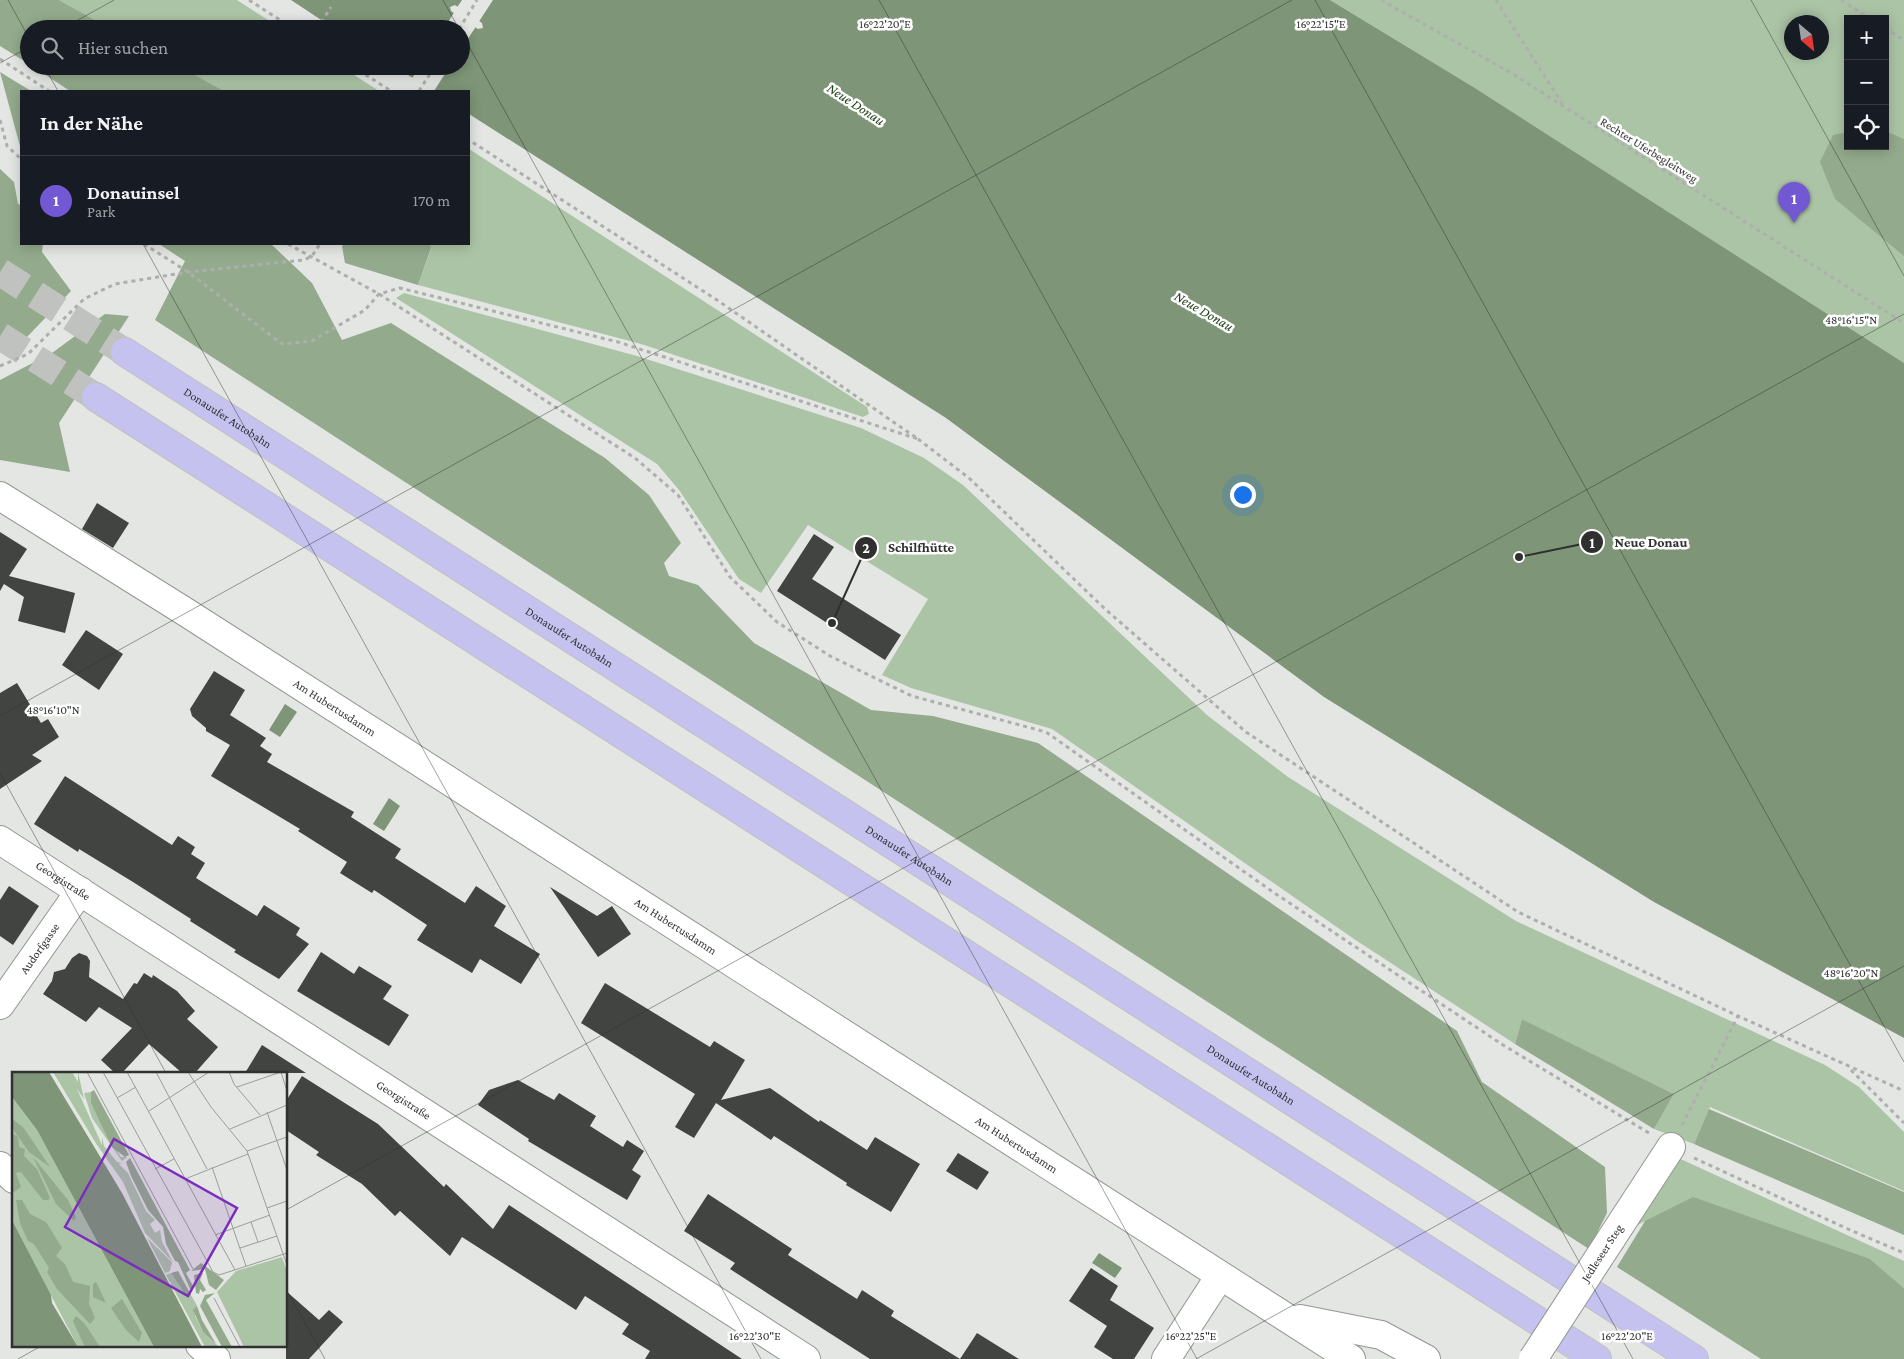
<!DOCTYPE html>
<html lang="de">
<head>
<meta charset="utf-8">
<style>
	body { margin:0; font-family:"Crimson Pro",serif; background:#242831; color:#f1f3f6 }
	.controls { position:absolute; right:15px; top:15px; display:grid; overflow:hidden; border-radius:0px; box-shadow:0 2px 12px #0003 }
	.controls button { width:45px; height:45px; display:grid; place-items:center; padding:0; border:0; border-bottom:1px solid #363941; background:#171b24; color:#f1f3f6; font:25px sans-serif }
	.compass { position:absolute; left:1784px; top:15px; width:45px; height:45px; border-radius:50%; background:#171b24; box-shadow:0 2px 12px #0003; rotate:151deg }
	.you { position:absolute; left:1242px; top:494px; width:18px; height:18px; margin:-12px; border:4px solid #fff; border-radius:50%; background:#1a73e8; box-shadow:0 0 0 8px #1a73e833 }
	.badge { display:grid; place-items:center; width:32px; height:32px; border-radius:50%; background:#7259d3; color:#fff; font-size:16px; font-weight:700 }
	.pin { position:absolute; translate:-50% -41px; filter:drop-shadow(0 1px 2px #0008) }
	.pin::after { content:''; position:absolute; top:26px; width:18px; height:15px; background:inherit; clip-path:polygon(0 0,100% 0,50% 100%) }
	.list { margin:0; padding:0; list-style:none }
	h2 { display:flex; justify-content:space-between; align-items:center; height:65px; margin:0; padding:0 20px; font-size:21px }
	h2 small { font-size:16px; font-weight:400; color:#9ea1a6 }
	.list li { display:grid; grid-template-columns:32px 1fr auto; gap:15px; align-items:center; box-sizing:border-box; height:90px; padding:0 20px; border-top:1px solid #363941 }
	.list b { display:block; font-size:19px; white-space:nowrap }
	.list p { margin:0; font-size:16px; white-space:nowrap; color:#9ea1a6 }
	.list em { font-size:16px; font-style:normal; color:#9ea1a6 }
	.icon { flex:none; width:28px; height:28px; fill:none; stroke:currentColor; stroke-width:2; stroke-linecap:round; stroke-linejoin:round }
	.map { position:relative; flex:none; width:1904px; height:1359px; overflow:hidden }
	.search { position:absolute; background:#171b24; box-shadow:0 2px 12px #0003; left:20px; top:20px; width:450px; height:55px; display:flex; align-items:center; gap:12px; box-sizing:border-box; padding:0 18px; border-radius:28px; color:#9ea1a6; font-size:19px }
	.panel { position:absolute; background:#171b24; box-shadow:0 2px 12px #0003; left:20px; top:90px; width:450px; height:155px; border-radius:0px }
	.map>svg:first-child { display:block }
	.green { fill:#acc4a6; fill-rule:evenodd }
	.forest { fill:#93aa8c }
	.water { fill:#7e9577; fill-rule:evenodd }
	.pier { fill:#e3e6e2 }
	.building { fill:#414440 }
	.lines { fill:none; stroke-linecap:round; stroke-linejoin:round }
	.highway-tunnel { stroke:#bfc2be; stroke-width:28; stroke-dasharray:28 14; stroke-linecap:butt }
	.minor-casing { stroke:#939693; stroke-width:30 }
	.highway-casing { stroke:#c1c1c1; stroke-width:30 }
	.path { stroke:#adafac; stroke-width:3; stroke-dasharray:4 4; stroke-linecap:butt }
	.minor { stroke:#fff; stroke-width:28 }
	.highway { stroke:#c5c2f0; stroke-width:28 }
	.minor-bridge-casing { stroke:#939693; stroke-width:30; stroke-linecap:butt }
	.minor-bridge { stroke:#fff; stroke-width:28 }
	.ticks { fill:none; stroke:#2f302f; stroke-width:1; stroke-opacity:0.45 }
	.labels { text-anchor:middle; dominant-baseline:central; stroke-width:5; stroke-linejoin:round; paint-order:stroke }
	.street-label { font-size:12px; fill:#2f302f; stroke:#fff }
	.water-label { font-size:14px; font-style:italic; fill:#204115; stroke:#fff }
	.inset-river { fill:none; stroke:#7e9577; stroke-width:2.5 }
	.inset-road { fill:none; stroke:#9b9d9a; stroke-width:1 }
	.view { fill:#7b2cbf; fill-opacity:0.15; stroke:#7b2cbf; stroke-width:2.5 }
	.inset-edge { fill:none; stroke:#2f302f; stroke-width:2.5 }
	.ticks-label { font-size:12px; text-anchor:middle; fill:#2f302f; stroke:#fff; stroke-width:5; stroke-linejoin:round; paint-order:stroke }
	.leader { fill:none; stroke:#2f302f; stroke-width:2 }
	.callout-dot { fill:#2f302f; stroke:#fff; stroke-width:2 }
	.mark-label { font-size:15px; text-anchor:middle; font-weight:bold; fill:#fff }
	.callout-label { font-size:14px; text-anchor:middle; font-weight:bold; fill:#2f302f; stroke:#fff; stroke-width:5; stroke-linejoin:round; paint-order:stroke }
</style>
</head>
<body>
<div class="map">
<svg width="1904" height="1359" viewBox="0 0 1904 1359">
	<rect width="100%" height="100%" fill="#e3e6e2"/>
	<g class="green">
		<path d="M 59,0 L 237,0 L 282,29 L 111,29 Z"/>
		<path d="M 1330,0 L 1904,0 L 1904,363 L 1475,88 ZM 1848,19 L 1885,19 L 1885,146 L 1848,146 ZM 1792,22 L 1822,22 L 1822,52 L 1792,52 Z"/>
		<path d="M 179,66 L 340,66 L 379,91 L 224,91 Z"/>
		<path d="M 469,149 L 867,407 L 869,414 L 863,417 L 641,344 L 418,285 L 431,249 L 430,244 L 469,244 Z"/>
		<path d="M 404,293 L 637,356 L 861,428 L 924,458 L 963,485 L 1207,715 L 1288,777 L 1516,921 L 1825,1065 L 1859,1087 L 1904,1132 L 1904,1191 L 1710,1107 L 1694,1144 L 1654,1129 L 1674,1094 L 1522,1019 L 1515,1044 L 1354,939 L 1052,729 L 911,688 L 882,675 L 928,599 L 808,525 L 761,593 L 739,579 L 679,490 L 657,464 L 396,298 Z"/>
		<path d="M 1674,1156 L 1904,1261 L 1904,1288 L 1870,1259 L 1645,1221 L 1627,1231 Z"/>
	</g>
	<g class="forest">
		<path d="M 0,0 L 59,0 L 111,29 L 29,29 L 29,64 L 0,46 Z"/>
		<path d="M 32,66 L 179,66 L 224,91 L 70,91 Z"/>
		<path d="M 0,72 L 31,91 L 21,91 L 21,150 Z"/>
		<path d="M 1885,131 L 1904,139 L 1904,256 L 1835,199 L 1820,162 L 1833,135 L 1848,132 L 1848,146 L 1885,146 Z"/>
		<path d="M 0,169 L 14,182 L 18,204 L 21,205 L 21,244 L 43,244 L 42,252 L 71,291 L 27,337 L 0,353 Z"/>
		<path d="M 159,244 L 271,244 L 312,283 L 342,340 L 391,323 L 605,458 L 649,495 L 681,543 L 664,563 L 669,576 L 698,585 L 754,643 L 871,710 L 933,716 L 1038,743 L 1457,1031 L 1482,1082 L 1605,1167 L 1607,1213 L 1589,1249 L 155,320 L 185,261 Z"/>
		<path d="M 344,244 L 430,244 L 431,248 L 418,285 L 345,263 L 342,246 Z"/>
		<path d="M 105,314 L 129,316 L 59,423 L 70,472 L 0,460 L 0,380 L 52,353 Z"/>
		<path d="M 1522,1019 L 1674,1094 L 1654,1129 L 1515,1044 Z"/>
		<path d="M 1709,1109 L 1904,1192 L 1904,1235 L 1694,1144 Z"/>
		<path d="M 1693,1197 L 1870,1259 L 1904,1288 L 1904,1359 L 1761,1359 L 1617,1267 L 1645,1221 Z"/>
	</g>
	<g class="water">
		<path d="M 291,0 L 1330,0 L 1475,88 L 1904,363 L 1904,1038 L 1654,902 L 1324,697 L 946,418 L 469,114 L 469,91 L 433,91 L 394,66 L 461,66 L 461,29 L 335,29 ZM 455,5 L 482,23 L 483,28 L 478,29 L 451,11 L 450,7 Z"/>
		<path d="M 285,704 L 297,712 L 280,737 L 269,730 Z"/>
		<path d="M 389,798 L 400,806 L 384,831 L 373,824 Z"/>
		<path d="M 1099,1253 L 1122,1268 L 1115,1278 L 1092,1263 Z"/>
	</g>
	<g class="pier">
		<path d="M 462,0 L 493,0 L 478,23 L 456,9 Z"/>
		<path d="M 455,11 L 477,25 L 461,49 L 461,29 L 444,29 Z"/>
		<path d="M 420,66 L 450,66 L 434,91 L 428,91 L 411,80 Z"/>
	</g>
	<g class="building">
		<path d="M 97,503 L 129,523 L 113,548 L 82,529 Z"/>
		<path d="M 0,532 L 27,549 L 9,576 L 75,593 L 65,633 L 18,621 L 24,597 L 4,584 L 0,591 Z"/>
		<path d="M 814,534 L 834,547 L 812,579 L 901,635 L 885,660 L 777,591 Z"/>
		<path d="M 86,630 L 123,654 L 99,690 L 62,665 Z"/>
		<path d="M 214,671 L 245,690 L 230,715 L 266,738 L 260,746 L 272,754 L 267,762 L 354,812 L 351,817 L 401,849 L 395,858 L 465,903 L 476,886 L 506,906 L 494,926 L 540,954 L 521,984 L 480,959 L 472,973 L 417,940 L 427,925 L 374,890 L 372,893 L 340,873 L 347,862 L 298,831 L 300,829 L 211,776 L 230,745 L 206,731 L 206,728 L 192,716 L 190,709 Z"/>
		<path d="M 17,683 L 41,723 L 48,719 L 59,737 L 32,755 L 42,761 L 0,789 L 0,693 Z"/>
		<path d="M 65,776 L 172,845 L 178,836 L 195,847 L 191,854 L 205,863 L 196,878 L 257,916 L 264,905 L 300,928 L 296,935 L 309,944 L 279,979 L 234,952 L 236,950 L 190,921 L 191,919 L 133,882 L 79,849 L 78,852 L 34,824 Z"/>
		<path d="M 9,886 L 39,906 L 13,945 L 0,936 L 0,900 Z"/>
		<path d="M 550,887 L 597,916 L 612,906 L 631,934 L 598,957 Z"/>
		<path d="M 321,952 L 354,974 L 359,966 L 392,986 L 383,999 L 409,1015 L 389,1046 L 297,991 Z"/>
		<path d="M 79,953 L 87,956 L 90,961 L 89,977 L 123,999 L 134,983 L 137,984 L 144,973 L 152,978 L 153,975 L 177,991 L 195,1011 L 187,1019 L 218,1047 L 195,1073 L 182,1073 L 149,1044 L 122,1073 L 115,1073 L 101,1060 L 132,1028 L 99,1007 L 86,1022 L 43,994 L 52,981 L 54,972 L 65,969 L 72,958 Z"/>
		<path d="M 605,983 L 710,1047 L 714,1041 L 745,1060 L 721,1100 L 770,1088 L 819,1122 L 820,1120 L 867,1150 L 875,1137 L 920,1164 L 891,1212 L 846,1185 L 847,1183 L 774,1136 L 771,1140 L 716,1103 L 694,1138 L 675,1127 L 695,1094 L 581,1023 Z"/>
		<path d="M 262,1045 L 306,1073 L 245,1073 Z"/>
		<path d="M 302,1076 L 378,1124 L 444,1187 L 446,1184 L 493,1229 L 509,1205 L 742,1359 L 645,1359 L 650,1351 L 622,1334 L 629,1324 L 585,1296 L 576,1310 L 462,1237 L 450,1256 L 400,1211 L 395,1216 L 362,1184 L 316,1155 L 319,1152 L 286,1130 L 286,1101 Z"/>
		<path d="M 518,1080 L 554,1100 L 559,1093 L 596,1116 L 590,1126 L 623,1147 L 627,1140 L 644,1151 L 632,1170 L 641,1176 L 627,1200 L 528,1141 L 529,1139 L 478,1105 L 489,1090 Z"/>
		<path d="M 958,1153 L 989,1172 L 977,1190 L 946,1171 Z"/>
		<path d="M 708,1194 L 792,1249 L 788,1255 L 857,1299 L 862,1290 L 894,1311 L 891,1316 L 960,1359 L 870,1359 L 770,1295 L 730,1269 L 735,1263 L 684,1231 Z"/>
		<path d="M 1091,1268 L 1118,1286 L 1110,1300 L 1154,1328 L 1134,1359 L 1113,1359 L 1094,1347 L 1107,1326 L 1069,1301 Z"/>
		<path d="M 286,1291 L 319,1320 L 329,1310 L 343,1322 L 309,1359 L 286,1359 Z"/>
		<path d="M 977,1333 L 1019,1359 L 960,1359 Z"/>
	</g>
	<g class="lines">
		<g class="highway-tunnel">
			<path d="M 0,272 L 125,352"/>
			<path d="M 0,336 L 96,397"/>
		</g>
		<defs>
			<g id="minor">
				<path id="s1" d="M 0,496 L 184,611 L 1351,1359"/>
				<path id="s2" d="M 0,840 L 806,1359"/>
				<path id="s3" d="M 0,1005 L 80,891"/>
				<path d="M 0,1166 L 14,1179"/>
				<path d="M 1611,1239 L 1671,1147"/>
				<path d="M 1300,1319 L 1381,1335 L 1426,1359"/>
				<path d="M 200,1345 L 216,1359"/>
				<path d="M 1166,1359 L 1220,1276"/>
			</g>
			<g id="highway">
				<path id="s4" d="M 125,352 L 1694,1359"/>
				<path d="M 96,397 L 1597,1359"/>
			</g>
		</defs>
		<use href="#minor" class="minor-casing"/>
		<use href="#highway" class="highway-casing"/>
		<g class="path">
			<path d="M 249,0 L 294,29"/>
			<path d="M 1381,0 L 1513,74 L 1904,323"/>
			<path d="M 1496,0 L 1563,105"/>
			<path d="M 1841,0 L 1871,19"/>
			<path d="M 1885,28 L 1904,40"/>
			<path d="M 317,29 L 331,7"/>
			<path d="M 459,29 L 477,0"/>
			<path d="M 0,59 L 49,91"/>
			<path d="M 352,66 L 391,91"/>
			<path d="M 419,91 L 435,66"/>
			<path d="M 0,120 L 7,146 L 21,159"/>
			<path d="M 144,244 L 188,272 L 282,344 L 312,341 L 365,310 L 379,294 L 400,288 L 618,342 L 918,439 L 717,300 L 469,140"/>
			<path d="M 288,244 L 379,294 L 635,458 L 678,495 L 730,577 L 777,622 L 830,656 L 912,696 L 1046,732 L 1273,892 L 1503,1045 L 1649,1133"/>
			<path d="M 0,366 L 28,354 L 84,299 L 115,284 L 188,272 L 304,260 L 312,256 L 320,244"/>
			<path d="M 918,439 L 969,478 L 1105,609 L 1246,732 L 1518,912 L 1738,1016 L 1904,1091"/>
			<path d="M 1851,1070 L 1904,1123"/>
			<path d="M 1682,1125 L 1738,1016"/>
			<path d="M 1694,1158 L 1850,1230 L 1904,1253"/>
		</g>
		<use href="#minor" class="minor"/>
		<use href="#highway" class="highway"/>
		<defs>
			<path id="minor-bridge" d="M 1533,1359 L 1611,1239"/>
		</defs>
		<use href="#minor-bridge" class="minor-bridge-casing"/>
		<use href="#minor-bridge" class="minor-bridge"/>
	</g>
	<path class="ticks" d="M 8,0 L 29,38M 443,0 L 459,29M 879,0 L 1633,1359M 1315,0 L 1904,1062M 1751,0 L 1904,276M 62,29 L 114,0M 461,32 L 1197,1359M 0,63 L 29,47M 44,66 L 58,91M 143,244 L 761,1359M 0,716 L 1292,0M 0,773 L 166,1073M 286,1210 L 1904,314M 286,1289 L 325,1359M 18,1359 L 43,1345M 1196,1359 L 1904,966"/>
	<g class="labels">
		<g class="street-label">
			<text transform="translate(1649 150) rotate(32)">Rechter Uferbegleitweg</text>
			<text stroke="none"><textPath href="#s4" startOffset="122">Donauufer Autobahn</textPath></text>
			<text stroke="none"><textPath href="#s4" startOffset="528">Donauufer Autobahn</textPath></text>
			<text stroke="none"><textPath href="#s1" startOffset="396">Am Hubertusdamm</textPath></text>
			<text stroke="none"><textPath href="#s4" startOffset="932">Donauufer Autobahn</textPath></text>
			<text stroke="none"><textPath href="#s2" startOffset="75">Georgistraße</textPath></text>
			<text stroke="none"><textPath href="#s1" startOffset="801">Am Hubertusdamm</textPath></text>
			<text stroke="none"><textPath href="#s3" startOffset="69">Audorfgasse</textPath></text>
			<text stroke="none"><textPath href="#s4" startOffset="1338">Donauufer Autobahn</textPath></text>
			<text stroke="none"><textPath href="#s2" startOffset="480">Georgistraße</textPath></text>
			<text stroke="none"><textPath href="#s1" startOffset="1206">Am Hubertusdamm</textPath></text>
			<text transform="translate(1602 1253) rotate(-57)">Jedleseer Steg</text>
		</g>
		<g class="water-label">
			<text transform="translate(856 104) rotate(33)">Neue Donau</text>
			<text transform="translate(1204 311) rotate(30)">Neue Donau</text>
		</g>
	</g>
	<g transform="translate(12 1072)">
		<rect width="275" height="275" fill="#e3e6e2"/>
		<path d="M 41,0 L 60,0 L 66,10 L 66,0 L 72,27 L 65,17 L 90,73 L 90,65 L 92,74 L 105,90 L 110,91 L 107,92 L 116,101 L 134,139 L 143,148 L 138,152 L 143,161 L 148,158 L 150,170 L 161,190 L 133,161 L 111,110 L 85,73 ZM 79,20 L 79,31 L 98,68 L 109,85 L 115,85 L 110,89 L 80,46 L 72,21 ZM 0,25 L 25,58 L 142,275 L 66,275 L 0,148 ZM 135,166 L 160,190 L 158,199 L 153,201 ZM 270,185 L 275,200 L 275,275 L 232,275 L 205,220 L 224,199 ZM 159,201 L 174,224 L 179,223 L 185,234 L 183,244 L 191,260 L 207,275 L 193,275 L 154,203 Z" fill="#acc4a6"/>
		<path d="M 82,18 L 117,83 L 113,85 L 100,75 L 79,31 L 79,20 ZM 0,47 L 11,55 L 38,95 L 17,80 L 0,56 ZM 0,61 L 6,65 L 7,75 L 13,77 L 12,84 L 25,97 L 38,126 L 36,128 L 31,128 L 9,100 L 4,101 L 9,115 L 0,121 ZM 21,85 L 56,128 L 64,145 L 62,149 L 44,132 ZM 118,86 L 178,198 L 174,201 L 181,214 L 179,219 L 166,190 L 163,189 L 154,172 L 151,155 L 136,138 L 119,104 L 114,90 ZM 4,128 L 10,128 L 18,142 L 34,150 L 50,176 L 44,184 L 53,192 L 61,210 L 78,214 L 77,232 L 83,246 L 78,252 L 45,217 L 35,200 L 37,196 L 22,172 L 16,169 L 8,151 ZM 189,191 L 212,208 L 204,218 L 197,213 L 193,197 L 179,199 ZM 166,199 L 179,223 L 174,224 L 159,201 ZM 191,201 L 188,208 L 194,218 L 191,220 L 188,217 L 187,222 L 184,221 L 182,203 ZM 84,210 L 86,214 L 94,231 L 81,225 L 81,212 ZM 203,221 L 194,228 L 220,275 L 210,275 L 188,234 L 193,223 ZM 110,227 L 130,261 L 127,270 L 114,258 L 99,236 ZM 185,234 L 190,248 L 204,272 L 191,260 L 181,238 ZM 64,244 L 73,252 L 88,275 L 73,275 L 61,249 Z" fill="#93aa8c"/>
		<path d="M 0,0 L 37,0 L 110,121 L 190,275 L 142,275 L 25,58 L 0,25 ZM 0,148 L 39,223 L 40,231 L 66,275 L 0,275 Z" fill="#7e9577"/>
		<path class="inset-river" d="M 177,275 L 180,259"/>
		<path class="inset-road" d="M 75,0 L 181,197M 91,0 L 201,200 L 207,203 L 275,181M 115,0 L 223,198M 144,0 L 195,97M 176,0 L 199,35 L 235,79 L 275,193M 217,0 L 222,12 L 248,43M 225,15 L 269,0 L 275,19M 105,26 L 124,15M 137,39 L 197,0M 255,40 L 275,98M 218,57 L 275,33M 235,79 L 275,65M 200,95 L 234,194M 143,97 L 162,87M 173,107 L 236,82M 255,136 L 275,129M 239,150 L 246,170M 203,163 L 258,143M 228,176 L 265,164M 202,226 L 228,275"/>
		<path class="view" d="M 102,67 L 225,136 L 176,224 L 53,155 Z"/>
		<rect width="275" height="275" class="inset-edge"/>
	</g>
	<g class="ticks-label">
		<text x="885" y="28">16°22'20"E</text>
		<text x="1321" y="28">16°22'15"E</text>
		<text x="1851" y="324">48°16'15"N</text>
		<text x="53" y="714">48°16'10"N</text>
		<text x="1851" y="977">48°16'20"N</text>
		<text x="755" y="1340">16°22'30"E</text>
		<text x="1191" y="1340">16°22'25"E</text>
		<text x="1627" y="1340">16°22'20"E</text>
	</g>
	<path class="leader" d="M1519 557L1592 542M832 623L866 548"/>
	<g class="callout-dot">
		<circle cx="1519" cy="557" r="5"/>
		<circle cx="832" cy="623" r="5"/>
		<circle cx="1592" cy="542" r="12"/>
		<circle cx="866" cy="548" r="12"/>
	</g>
	<g class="mark-label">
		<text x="1592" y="548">1</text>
		<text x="866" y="553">2</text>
	</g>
	<g class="callout-label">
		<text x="1651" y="547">Neue Donau</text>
		<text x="921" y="552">Schilfhütte</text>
	</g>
</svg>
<div class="controls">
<button>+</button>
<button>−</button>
<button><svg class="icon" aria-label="locate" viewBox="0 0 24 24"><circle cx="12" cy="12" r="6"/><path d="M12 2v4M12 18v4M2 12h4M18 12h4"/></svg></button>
</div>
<svg class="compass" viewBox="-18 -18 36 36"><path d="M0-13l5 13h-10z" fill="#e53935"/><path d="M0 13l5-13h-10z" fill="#9ea1a6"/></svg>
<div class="you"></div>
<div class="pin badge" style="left:1794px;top:223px">1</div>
<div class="search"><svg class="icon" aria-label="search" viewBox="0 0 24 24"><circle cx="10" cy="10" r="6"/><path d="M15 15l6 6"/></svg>Hier suchen</div>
<section class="panel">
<h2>In der Nähe<small></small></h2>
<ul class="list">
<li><span class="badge">1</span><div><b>Donauinsel</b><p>Park</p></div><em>170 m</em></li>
</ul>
</section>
</div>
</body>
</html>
